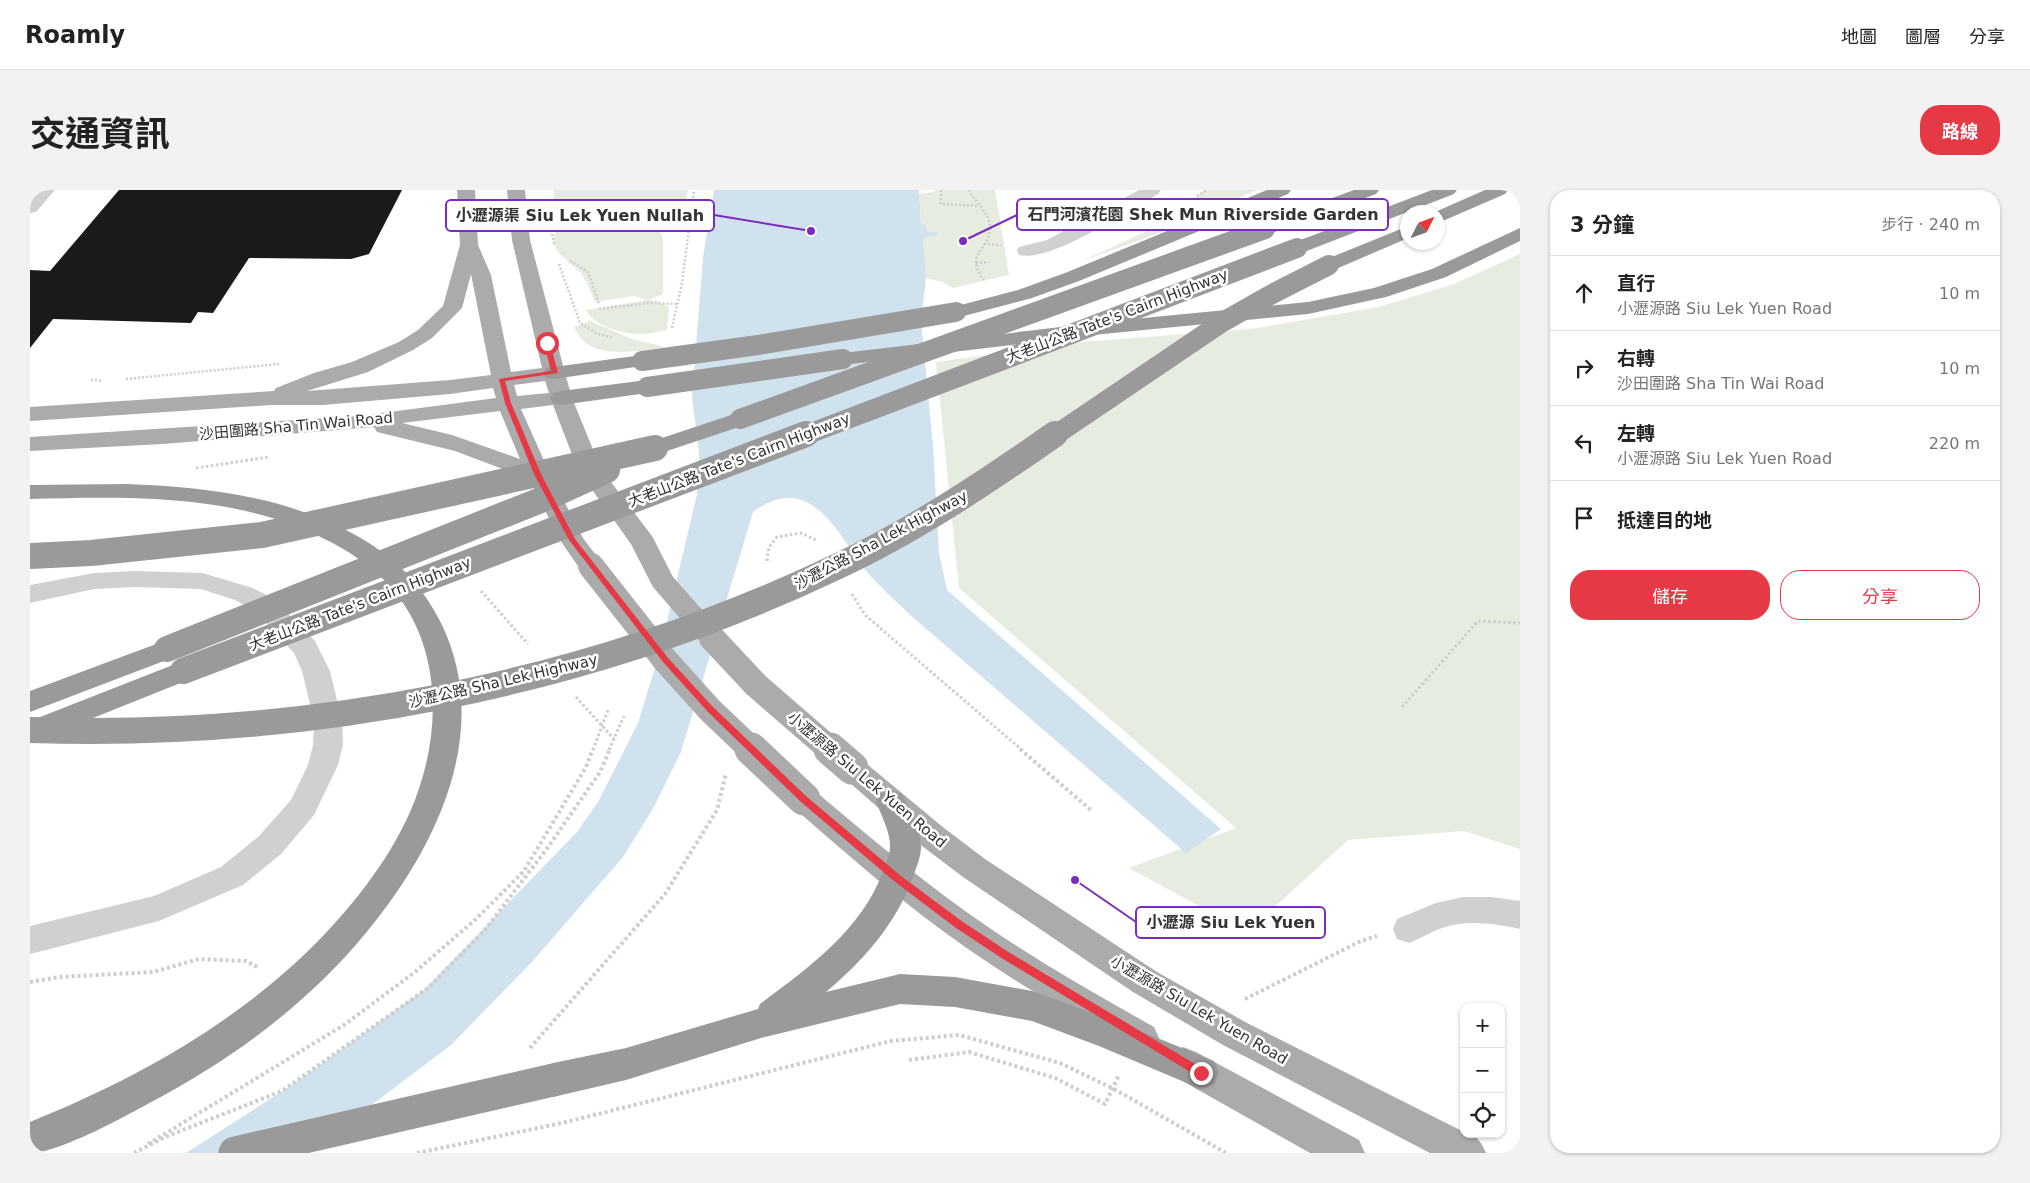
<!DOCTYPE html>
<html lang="zh-TW">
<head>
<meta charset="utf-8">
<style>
	body { margin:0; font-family:"DejaVu Sans","Noto Sans TC",sans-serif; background:#f2f2f2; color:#222 }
	.controls { position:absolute; right:15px; bottom:15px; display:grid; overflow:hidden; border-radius:10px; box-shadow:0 1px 4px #0004 }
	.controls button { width:45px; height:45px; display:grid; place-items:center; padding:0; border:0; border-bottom:1px solid #e0e0e0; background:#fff; color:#222; font:25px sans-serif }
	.compass { position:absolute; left:1370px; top:15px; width:45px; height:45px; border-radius:50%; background:#fff; box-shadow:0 1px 4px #0004; rotate:48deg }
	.stop { position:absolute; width:15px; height:15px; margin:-11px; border:4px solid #e63946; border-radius:50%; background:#fff }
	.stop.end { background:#e63946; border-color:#fff; box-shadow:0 1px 5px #0008 }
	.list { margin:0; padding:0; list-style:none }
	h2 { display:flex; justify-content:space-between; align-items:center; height:65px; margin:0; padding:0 20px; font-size:21px }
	h2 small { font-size:16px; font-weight:400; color:#767676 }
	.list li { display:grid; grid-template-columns:32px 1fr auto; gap:15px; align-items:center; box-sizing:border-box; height:75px; padding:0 20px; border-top:1px solid #e0e0e0 }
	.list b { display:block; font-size:19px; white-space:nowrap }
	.list p { margin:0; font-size:16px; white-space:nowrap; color:#767676 }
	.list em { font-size:16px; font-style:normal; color:#767676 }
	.actions { display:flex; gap:10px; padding:15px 20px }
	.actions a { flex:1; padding:11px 0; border:1px solid #e63946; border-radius:20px; text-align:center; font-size:18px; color:#e63946 }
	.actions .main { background:#e63946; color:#fff }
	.icon { flex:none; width:28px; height:28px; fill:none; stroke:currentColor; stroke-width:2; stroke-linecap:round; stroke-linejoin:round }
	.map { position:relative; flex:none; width:1490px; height:963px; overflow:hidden; border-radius:20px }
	header { display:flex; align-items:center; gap:30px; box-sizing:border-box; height:70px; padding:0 25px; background:#fff; border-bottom:1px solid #e0e0e0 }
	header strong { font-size:24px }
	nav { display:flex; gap:28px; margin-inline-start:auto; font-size:18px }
	.intro { display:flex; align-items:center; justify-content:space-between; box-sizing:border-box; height:120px; padding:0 30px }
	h1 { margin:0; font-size:35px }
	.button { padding:12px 22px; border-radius:20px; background:#e63946; color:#fff; font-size:18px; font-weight:700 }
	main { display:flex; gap:30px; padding:0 30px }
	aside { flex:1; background:#fff; border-radius:20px; box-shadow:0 1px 4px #0004 }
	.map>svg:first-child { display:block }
	.green { fill:#e6ecdf }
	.water { fill:#cfe2ee }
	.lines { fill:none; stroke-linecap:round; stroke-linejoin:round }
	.stream { fill:#cfe2ee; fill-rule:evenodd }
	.building { fill:#1a1a1a }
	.path-far2 { stroke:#cdcdcd; stroke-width:2.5; stroke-dasharray:2 2; stroke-linecap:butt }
	.path-far1 { stroke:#cdcdcd; stroke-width:3; stroke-dasharray:2.5 2.5; stroke-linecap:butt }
	.path { stroke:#cdcdcd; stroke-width:4; stroke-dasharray:3 3; stroke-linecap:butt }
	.minor { fill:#d0d0d0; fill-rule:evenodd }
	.major { fill:#ababab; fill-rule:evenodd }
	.highway { fill:#9a9a9a; fill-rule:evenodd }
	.major-bridge-far1 { stroke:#ababab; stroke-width:26 }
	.major-bridge { stroke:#ababab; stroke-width:33 }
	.highway-bridge-far2 { stroke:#9a9a9a; stroke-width:20 }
	.highway-bridge-far1 { stroke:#9a9a9a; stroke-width:26 }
	.highway-bridge { stroke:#9a9a9a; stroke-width:33 }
	.route { fill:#e63946 }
	.labels { text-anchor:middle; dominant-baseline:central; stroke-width:5; stroke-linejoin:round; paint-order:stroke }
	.street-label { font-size:15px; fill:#333; stroke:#fff }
	.leader { fill:none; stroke:#7b2cbf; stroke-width:2 }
	.callout-dot { fill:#7b2cbf; stroke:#fff; stroke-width:2 }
	.callout { fill:#fff; stroke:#7b2cbf; stroke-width:2 }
	.callout-label { font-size:16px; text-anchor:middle; font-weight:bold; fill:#333 }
</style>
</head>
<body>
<header>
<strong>Roamly</strong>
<nav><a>地圖</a><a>圖層</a><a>分享</a></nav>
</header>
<div class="intro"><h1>交通資訊</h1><a class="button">路線</a></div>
<main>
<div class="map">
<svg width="1490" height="963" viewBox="0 0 1490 963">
	<rect width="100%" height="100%" fill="#fff"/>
	<g class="green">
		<path d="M 524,0 L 658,0 L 654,19 C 611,29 567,15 524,26 Z"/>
		<path d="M 905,0 L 965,0 L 979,85 L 923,98 L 913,92 L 896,88 L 889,4 L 904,2 Z"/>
		<path d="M 1175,0 L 1227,0 L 1124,45 L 1052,71 L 1117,41 Z"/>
		<path d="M 547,35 L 625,40 L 631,43 L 633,49 L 633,104 L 618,110 L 627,111 L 639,117 L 637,140 C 629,141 621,144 613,144 C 596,145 563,136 556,120 L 617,110 L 604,106 L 565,112 C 561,103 557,91 551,83 C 542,72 521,64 524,47 C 527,36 538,36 547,35 Z"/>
		<path d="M 1490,64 L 1490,659 L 1434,641 L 1318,650 L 1217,742 L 1099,678 L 1206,638 L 929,398 L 906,172 L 1051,152 L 1221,139 L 1349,117 L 1424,94 Z"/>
		<path d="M 560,131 L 602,149 L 635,157 C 605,161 560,173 544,137 Z"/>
	</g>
	<path class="water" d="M 684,0 L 889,0 L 891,34 L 896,35 L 897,46 L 893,49 L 896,88 L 891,130 L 903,256 L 909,363 L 917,400 L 1191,639 L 1156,663 L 878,423 C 864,409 849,396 837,382 C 808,345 781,279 723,322 L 651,562 L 625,615 L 593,667 L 501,773 L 421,855 L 302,945 L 272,963 L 156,963 L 265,893 L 395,799 L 547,642 L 568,612 L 608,533 L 630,461 L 667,304 L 669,262 L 662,208 L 673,67 Z"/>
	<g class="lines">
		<path class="stream" d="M 881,41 L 904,42 L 908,44 C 902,48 886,47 880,43 Z"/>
	</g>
	<path class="building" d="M 89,0 L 372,0 L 339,64 L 321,69 L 219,68 L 183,123 L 168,122 L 161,133 L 23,129 L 0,158 L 0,80 L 20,81 Z"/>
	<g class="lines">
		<g class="path-far2">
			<path d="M 911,0 L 911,14 L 948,16"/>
			<path d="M 939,0 C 945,12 960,23 960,37 C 960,62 933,62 954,90"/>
			<path d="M 1167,6 L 1177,0"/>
			<path d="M 524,54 L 521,37 L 532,29 L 547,25 L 628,26 L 660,23"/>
			<path d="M 954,54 L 971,55"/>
			<path d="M 540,71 L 558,82 L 569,114"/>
			<path d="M 946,73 L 959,72"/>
			<path d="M 529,74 L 550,133 L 566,143 L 583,148"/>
			<path d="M 569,119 L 619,113 L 647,114"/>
			<path d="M 642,138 L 652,93 L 664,0"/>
			<path d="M 96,189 L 249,174"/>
			<path d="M 61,190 L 73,191"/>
		</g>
		<g class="path-far1">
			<path d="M 166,278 L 239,267"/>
			<path d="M 737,371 L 739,357 L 747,347 L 771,343 L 786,350"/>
			<path d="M 451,401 L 498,454"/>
			<path d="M 822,404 L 835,425 L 992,560"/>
			<path d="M 546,507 L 584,549"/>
			<path d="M 1372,517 L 1448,431 L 1490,433"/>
			<path d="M 563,560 L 578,520"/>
			<path d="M 579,560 L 594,526"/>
		</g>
		<g class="path">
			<path d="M 990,559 L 1062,621"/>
			<path d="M 0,792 L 29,787 L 123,782 L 169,769 L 216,771 L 229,778"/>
			<path d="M 1215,809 L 1331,751 L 1347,746"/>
			<path d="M 500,858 L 635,704 L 687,620 L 696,583"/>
			<path d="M 879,870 L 939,862 L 1025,888 L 1075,914 L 1089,885"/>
			<path d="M 118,954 L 314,835 L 385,782 L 446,729 L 494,681 L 556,577 L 563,559"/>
			<path d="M 104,963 L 135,947 L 252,901 L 398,798 L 454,741 L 516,660 L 570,582 L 580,559"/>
			<path d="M 387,963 L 532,933 L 861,851 L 929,845 L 1030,873 L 1084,899 L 1196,963"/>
		</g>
		<g class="minor">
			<path d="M 6,0 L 25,0 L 6,22 L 0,23 L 0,7 Z"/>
			<path d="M 1109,0 L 1131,0 L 1128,4 C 1099,20 1020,73 989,65 L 987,61 L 989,57 L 1017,50 Z"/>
			<path d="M 105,381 L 172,383 L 223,398 L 242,408 L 285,451 L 300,481 L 312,531 L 313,555 L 308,575 L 284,625 L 251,664 L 213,695 L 129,731 L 0,764 L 0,736 L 124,706 L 191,677 L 229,646 L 261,610 L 278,575 L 283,555 L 284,531 L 272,481 L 264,463 L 224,420 L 205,410 L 171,399 L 105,397 L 64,399 L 0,413 L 0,395 L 64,383 Z"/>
			<path d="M 1433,707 L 1461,707 L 1490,711 L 1490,739 C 1465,734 1437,729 1412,738 C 1400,742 1390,749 1379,753 L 1367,749 L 1363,739 L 1367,729 L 1406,713 Z"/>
		</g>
		<g class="major">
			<path d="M 427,0 L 445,0 L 448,55 L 461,85 L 481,182 L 512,178 L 482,50 L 477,0 L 495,0 L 500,50 L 535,183 L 542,208 L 571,279 L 622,346 L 643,387 L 691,441 L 695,448 L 691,455 L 682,457 L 673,455 L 623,397 L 601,354 L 548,280 L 523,215 L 491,219 L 520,284 L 553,348 L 574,376 L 570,382 L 561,384 L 552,382 L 530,350 L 499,289 L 425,261 L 347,242 L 344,237 L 133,254 L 0,261 L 0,247 L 329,226 L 466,208 L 463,198 L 420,204 L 293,215 L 241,215 L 0,231 L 0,217 L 244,201 L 246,198 L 284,183 L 322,172 L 369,152 L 388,140 L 413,116 L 430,55 ZM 441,84 L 461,185 L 420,190 L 277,201 L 338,182 L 383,160 L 402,148 L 432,118 ZM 515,191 L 519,203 L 487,206 L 484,195 ZM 470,221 L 490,269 L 422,245 L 372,233 Z"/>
			<path d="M 822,567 L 832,570 L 914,638 L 955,669 L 1127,782 L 1217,833 L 1434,942 L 1434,944 C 1447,944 1451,952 1456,963 L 1400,963 L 1193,855 L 1103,802 L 933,687 L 892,656 L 812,586 L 807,578 L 812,570 Z"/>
			<path d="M 774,597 L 785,601 C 842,649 899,697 961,739 C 1014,775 1069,806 1124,837 L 1129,848 L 1124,859 L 1112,864 L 1100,859 C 1045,827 990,795 938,759 C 876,716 820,667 763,617 L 759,609 L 763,601 Z"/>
			<path d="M 1153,857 L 1166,862 L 1329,950 L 1335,963 L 1280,963 L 1140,884 L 1135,873 L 1140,862 Z"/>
		</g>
		<g class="highway">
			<path d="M 1237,0 L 1261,0 L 1258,4 L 1049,91 L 1002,108 L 926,128 L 919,126 L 916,122 L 919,118 L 988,100 L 1035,83 Z"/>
			<path d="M 1324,0 L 1349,0 L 1346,4 L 1242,43 L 1235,45 L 1228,43 L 1226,39 L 1228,35 Z"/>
			<path d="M 1402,0 L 1427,0 L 1424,4 L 1274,62 L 1267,64 L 1260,62 L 1258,58 L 1260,54 Z"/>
			<path d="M 1455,0 L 1478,0 L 1475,4 L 1408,33 L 1408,22 L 1405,22 Z"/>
			<path d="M 1378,36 L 1378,48 L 1306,79 L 1299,81 L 1292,79 L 1289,75 L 1292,71 Z"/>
			<path d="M 1490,38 L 1490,51 L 1416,87 L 1356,107 L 1278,124 L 1073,144 L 813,175 L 806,173 L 802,169 L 806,165 L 813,163 L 1073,132 L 1278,112 L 1344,98 L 1402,79 Z"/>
			<path d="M 612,165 L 619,167 L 623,171 L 619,175 L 524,189 L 516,188 L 513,183 L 516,178 L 524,177 Z"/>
			<path d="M 617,190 L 625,192 L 628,197 L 625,202 L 531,215 L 523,213 L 520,208 L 523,203 L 531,201 Z"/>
			<path d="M 710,222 L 718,224 L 721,229 L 718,234 L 625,265 L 617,263 L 614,258 L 617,253 Z"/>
			<path d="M 96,294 C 181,297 269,308 342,355 C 372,374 395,401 411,433 C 464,541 406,659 335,744 C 278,813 205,867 127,909 C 99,924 30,963 0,963 L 0,932 C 101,891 198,838 277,762 C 318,722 357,674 380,622 C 413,547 415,451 354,390 C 327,363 292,346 257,333 C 176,304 85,307 0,309 L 0,295 Z"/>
			<path d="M 137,450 L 147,452 L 151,459 L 147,466 L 0,522 L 0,501 Z"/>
			<path d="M 153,471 L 163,474 L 167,481 L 163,488 L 13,548 L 0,551 L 0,531 Z"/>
			<path d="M 861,600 L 872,604 C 880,620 890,638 891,657 C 891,667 886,678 883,687 C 866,734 834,770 796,802 L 870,784 L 925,787 L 1002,801 L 1093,834 L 1184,871 L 1189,883 L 1184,895 L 1171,899 L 1069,856 L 1002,831 L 925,817 L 870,814 L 731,848 L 596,890 L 523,907 L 510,902 L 505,890 L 510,878 L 523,873 L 596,858 L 728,819 L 730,814 C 778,778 832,740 853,681 C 856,674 859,667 860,659 C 861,643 852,627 846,612 L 850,604 Z"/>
		</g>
		<g class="major-bridge-far1">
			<path d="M 561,376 L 635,470 L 680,520 L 722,560"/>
			<path d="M 682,448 L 726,495 L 801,560"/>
		</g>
		<g class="major-bridge">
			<path d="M 721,559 L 774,609"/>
			<path d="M 800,559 L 822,578"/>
		</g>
		<g class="highway-bridge-far2">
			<path d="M 612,171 L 728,155 L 926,122"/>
			<path d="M 617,197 L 813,169"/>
			<path d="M 710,229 L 1235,39"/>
			<path d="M 773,246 L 1267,58"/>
			<path d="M 1024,246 L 1191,133 L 1244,103 L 1299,75"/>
		</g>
		<g class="highway-bridge-far1">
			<path d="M 0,366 L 61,363 L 232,345 L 625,258"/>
			<path d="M 137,459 L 516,308 L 577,280"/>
			<path d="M 153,481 L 776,244"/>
			<path d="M 0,540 C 276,549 556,496 806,377 C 883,341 955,293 1025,244"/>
		</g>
		<path class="highway-bridge" d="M 205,963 L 523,890"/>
	</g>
	<path class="route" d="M 517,151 L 520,153 L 528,183 L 475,191 L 481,213 L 511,284 L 545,349 L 638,468 L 683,517 L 777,607 L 871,686 L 933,732 L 980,763 L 1175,880 L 1176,883 L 1175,886 L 1167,886 L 973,769 L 926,738 L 864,691 L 771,612 L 678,522 L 633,472 L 539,350 L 504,284 L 475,213 L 469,189 L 521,181 L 514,153 Z"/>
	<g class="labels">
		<g class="street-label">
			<text transform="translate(1087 126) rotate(-21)">大老山公路 Tate's Cairn Highway</text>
			<text transform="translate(266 236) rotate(-5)">沙田圍路 Sha Tin Wai Road</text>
			<text transform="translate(709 270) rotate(-21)">大老山公路 Tate's Cairn Highway</text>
			<text transform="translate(851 350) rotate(-28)">沙瀝公路 Sha Lek Highway</text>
			<text transform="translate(330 414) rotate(-21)">大老山公路 Tate's Cairn Highway</text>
			<text transform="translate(473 491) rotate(-13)">沙瀝公路 Sha Lek Highway</text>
			<text transform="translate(837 590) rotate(40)">小瀝源路 Siu Lek Yuen Road</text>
			<text transform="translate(1169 820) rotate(30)">小瀝源路 Siu Lek Yuen Road</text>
		</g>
	</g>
	<path class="leader" d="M933 51L987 25M781 41L684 25M1045 690L1106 732"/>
	<g class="callout-dot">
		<circle cx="933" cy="51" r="5"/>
		<circle cx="781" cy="41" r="5"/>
		<circle cx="1045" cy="690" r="5"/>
	</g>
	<g class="callout">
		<rect x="987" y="9" width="371" height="31" rx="5"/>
		<rect x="416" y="10" width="268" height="31" rx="5"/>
		<rect x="1106" y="717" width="189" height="31" rx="5"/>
	</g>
	<g class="callout-label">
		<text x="1173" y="30">石門河濱花園 Shek Mun Riverside Garden</text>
		<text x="550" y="31">小瀝源渠 Siu Lek Yuen Nullah</text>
		<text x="1201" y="738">小瀝源 Siu Lek Yuen</text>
	</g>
</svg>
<div class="controls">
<button>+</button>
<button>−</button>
<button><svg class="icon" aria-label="locate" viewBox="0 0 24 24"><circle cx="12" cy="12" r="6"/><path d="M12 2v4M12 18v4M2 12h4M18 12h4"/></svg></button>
</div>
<svg class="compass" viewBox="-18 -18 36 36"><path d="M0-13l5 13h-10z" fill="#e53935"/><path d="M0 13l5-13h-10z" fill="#767676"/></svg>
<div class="stop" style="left:517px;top:153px"></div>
<div class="stop end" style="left:1171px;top:883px"></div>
</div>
<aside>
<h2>3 分鐘<small>步行 · 240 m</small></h2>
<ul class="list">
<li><svg class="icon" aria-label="ahead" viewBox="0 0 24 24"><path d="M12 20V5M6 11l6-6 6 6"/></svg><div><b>直行</b><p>小瀝源路 Siu Lek Yuen Road</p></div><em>10 m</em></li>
<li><svg class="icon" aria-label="right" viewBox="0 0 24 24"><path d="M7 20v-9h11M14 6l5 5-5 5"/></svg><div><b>右轉</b><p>沙田圍路 Sha Tin Wai Road</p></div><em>10 m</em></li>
<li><svg class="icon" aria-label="left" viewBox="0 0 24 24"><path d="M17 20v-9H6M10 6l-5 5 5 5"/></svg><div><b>左轉</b><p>小瀝源路 Siu Lek Yuen Road</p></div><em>220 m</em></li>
<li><svg class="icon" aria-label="arrive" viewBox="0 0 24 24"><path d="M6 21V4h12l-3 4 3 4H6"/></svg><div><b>抵達目的地</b></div></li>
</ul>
<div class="actions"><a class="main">儲存</a><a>分享</a></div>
</aside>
</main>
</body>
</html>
